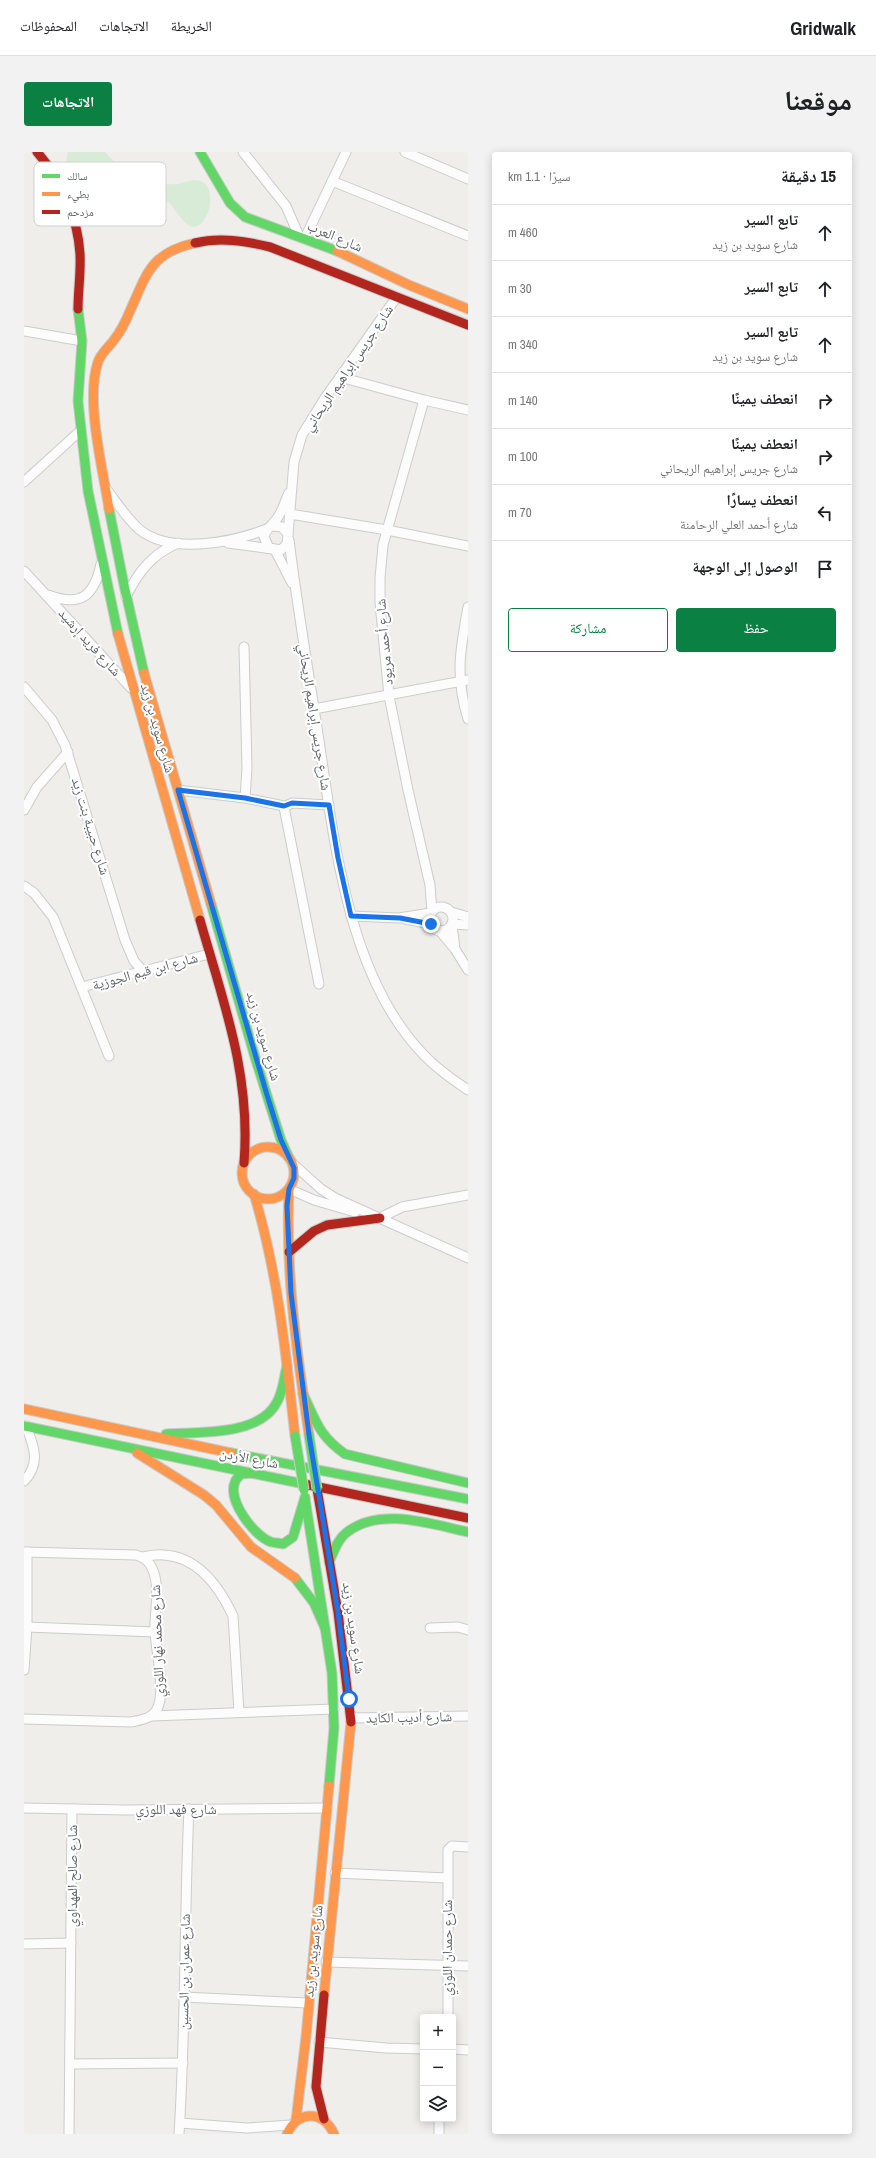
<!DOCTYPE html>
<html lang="ar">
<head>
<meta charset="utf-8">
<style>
	body { margin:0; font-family:"Archivo Narrow","Noto Naskh Arabic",sans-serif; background:#f2f2f2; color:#202124; direction:rtl }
	.controls { position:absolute; right:12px; bottom:12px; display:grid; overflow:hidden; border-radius:4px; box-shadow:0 2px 10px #0003 }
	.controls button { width:36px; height:36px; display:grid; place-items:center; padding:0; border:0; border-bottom:1px solid #e0e0e0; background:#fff; color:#202124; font:20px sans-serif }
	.stop { position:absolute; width:12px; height:12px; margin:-9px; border:3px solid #1a73e8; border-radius:50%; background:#fff }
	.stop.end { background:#1a73e8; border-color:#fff; box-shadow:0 1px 4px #0008 }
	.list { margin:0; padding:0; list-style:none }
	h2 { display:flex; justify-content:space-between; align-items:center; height:52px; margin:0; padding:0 16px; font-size:17px }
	h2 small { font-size:13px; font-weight:400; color:#757577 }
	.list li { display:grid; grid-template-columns:26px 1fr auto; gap:12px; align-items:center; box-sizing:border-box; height:56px; padding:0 16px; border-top:1px solid #e0e0e0 }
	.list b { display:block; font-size:15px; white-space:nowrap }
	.list p { margin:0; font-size:13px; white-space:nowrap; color:#757577 }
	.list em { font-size:13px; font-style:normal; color:#757577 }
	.actions { display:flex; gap:8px; padding:12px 16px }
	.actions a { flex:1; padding:9px 0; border:1px solid #0b8043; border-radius:4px; text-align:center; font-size:14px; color:#0b8043 }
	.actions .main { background:#0b8043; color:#fff }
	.icon { flex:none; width:22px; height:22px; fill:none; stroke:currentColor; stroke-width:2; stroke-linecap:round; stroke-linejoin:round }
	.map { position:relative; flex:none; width:444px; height:1982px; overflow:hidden; direction:ltr; border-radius:4px }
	header { display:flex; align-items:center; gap:24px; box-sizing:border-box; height:56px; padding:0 20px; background:#fff; border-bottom:1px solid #e0e0e0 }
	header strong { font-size:19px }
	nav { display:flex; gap:22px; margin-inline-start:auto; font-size:14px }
	.intro { display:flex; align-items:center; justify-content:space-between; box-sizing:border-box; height:96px; padding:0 24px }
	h1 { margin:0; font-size:28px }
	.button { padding:10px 18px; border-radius:4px; background:#0b8043; color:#fff; font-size:14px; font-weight:700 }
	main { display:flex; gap:24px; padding:0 24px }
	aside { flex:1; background:#fff; border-radius:4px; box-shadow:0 2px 10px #0003 }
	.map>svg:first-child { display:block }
	.green { fill:#d8ebd6 }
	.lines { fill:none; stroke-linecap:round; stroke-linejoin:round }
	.street-casing { stroke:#cbcccc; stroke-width:11 }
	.fast-casing { stroke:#cacacb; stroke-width:11 }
	.slow-casing { stroke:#cacacb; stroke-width:11 }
	.jam-casing { stroke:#cacacb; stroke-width:11 }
	.street { stroke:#fdfcfc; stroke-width:9 }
	.fast { stroke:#63d668; stroke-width:9 }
	.slow { stroke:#ff974d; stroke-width:9 }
	.jam { stroke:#b3261e; stroke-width:9 }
	.fast-bridge-casing { stroke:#cacacb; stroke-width:11; stroke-linecap:butt }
	.fast-bridge { stroke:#63d668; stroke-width:9 }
	.route { stroke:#1a73e8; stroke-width:5 }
	.labels { text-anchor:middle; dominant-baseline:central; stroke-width:4; stroke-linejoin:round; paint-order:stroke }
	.street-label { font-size:14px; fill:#5f6368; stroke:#fff }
	.key { fill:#fff; stroke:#cfd0d2; stroke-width:1 }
	.key-label { font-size:11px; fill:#5f6368 }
</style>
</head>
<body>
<header>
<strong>Gridwalk</strong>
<nav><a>الخريطة</a><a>الاتجاهات</a><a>المحفوظات</a></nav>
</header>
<div class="intro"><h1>موقعنا</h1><a class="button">الاتجاهات</a></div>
<main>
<aside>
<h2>15 دقيقة<small>سيرًا · 1.1 km</small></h2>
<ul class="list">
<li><svg class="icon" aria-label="ahead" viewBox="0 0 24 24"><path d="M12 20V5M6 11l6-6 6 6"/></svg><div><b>تابع السير</b><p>شارع سويد بن زيد</p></div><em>460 m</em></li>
<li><svg class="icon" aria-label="ahead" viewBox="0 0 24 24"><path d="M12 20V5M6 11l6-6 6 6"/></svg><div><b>تابع السير</b></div><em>30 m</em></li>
<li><svg class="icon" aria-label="ahead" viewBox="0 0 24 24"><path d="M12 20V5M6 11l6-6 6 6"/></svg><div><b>تابع السير</b><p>شارع سويد بن زيد</p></div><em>340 m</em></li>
<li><svg class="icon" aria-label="right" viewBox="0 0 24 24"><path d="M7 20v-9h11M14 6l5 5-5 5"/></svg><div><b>انعطف يمينًا</b></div><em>140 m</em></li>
<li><svg class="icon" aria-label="right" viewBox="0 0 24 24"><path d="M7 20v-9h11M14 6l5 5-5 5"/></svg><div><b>انعطف يمينًا</b><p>شارع جريس إبراهيم الريحاني</p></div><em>100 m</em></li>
<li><svg class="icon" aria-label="left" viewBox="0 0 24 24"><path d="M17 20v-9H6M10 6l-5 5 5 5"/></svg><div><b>انعطف يسارًا</b><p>شارع أحمد العلي الرحامنة</p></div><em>70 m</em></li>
<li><svg class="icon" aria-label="arrive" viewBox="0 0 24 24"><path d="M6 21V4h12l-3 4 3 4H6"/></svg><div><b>الوصول إلى الوجهة</b></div></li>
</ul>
<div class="actions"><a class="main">حفظ</a><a>مشاركة</a></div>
</aside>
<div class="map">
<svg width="444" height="1982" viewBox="0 0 444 1982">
	<rect width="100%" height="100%" fill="#efeeea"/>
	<g class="green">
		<path d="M 44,0 L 81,0 L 96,16 L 97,20 L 94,22 L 78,23 L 53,28 C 42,23 41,11 44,0 Z"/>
		<path d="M 169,28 C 200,26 184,86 164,73 C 158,69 153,60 148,54 C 143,48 135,42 131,36 L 133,33 L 153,32 Z"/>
	</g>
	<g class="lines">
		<defs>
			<g id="street">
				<path d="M 219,0 L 262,54 L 275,84"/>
				<path d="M 381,0 L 444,27"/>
				<path d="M 308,29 L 444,84"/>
				<path d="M 281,86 L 322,0"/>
				<path d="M 0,179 L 58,189"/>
				<path d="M 316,225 L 400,248 L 444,258"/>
				<path d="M 400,248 L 359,393 L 356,426 L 356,451 L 365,544 L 384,638 L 406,733 L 408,760"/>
				<path d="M 0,330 L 56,279"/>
				<path d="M 83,338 C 93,351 103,367 116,378 C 148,403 209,390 243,377"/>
				<path d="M 266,362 L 363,378 L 444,394"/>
				<path d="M 248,374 L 258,375 L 264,382 L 263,392 L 257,398 L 245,396 L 240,385 C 241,377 250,372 254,365 C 259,358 261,349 265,341"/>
				<path d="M 264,382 L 270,310 L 278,283 L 301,246 L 372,146"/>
				<path d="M 265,388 C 273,453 284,517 294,582 C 310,686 323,823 399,902 C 412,916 429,928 444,938"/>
				<path d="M 204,391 L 248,397"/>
				<path d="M 251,398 L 268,431"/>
				<path d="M 0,419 L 107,536"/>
				<path d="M 24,443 C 56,455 70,445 77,412"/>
				<path d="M 102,445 C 114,420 128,402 154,391"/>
				<path d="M 444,455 C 436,498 431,525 444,567"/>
				<path d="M 220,495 L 223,616 L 221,646 L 260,654"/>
				<path d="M 0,535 L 28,568 L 41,593 L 101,788 L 110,809 L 119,819"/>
				<path d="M 290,557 L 444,528"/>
				<path d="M 154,638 L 221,646"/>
				<path d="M 0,658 L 13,635 L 44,600"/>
				<path d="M 0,734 L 10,741 L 29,765 L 85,904"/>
				<circle cx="417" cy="767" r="12"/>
				<path d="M 427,760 L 444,765"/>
				<path d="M 327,764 L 375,766 L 407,761"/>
				<path d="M 381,767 L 407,772"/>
				<path d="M 429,772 L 444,773"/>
				<path d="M 428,773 L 431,797"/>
				<path d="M 416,779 L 431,797 L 444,818"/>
				<path d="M 295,832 L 260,655 L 268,651 L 305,653"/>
				<path d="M 58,835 L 185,802"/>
				<path d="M 268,1011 L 297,1037 L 311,1046 L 444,1106"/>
				<path d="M 265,1037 L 290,1048 L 331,1060"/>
				<path d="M 353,1065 L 356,1066 L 378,1055 L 444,1043"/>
				<path d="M 0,1329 C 17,1312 10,1294 2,1274"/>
				<path d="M 0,1400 L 112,1403 C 119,1405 125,1409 128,1416 C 137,1435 130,1461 131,1480 C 132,1499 142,1541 133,1557 C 128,1567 116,1568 107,1570 L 0,1567"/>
				<path d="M 118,1405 C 125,1404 133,1402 140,1403 C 174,1405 196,1436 209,1464 L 215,1560"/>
				<path d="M 3,1475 L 131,1480"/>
				<path d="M 406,1476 L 434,1475 L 444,1478"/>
				<path d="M 0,1518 L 3,1475 L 3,1400"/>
				<path d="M 128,1564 L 310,1557"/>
				<path d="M 327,1566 L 444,1564"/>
				<path d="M 0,1656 L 102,1658 L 303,1656"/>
				<path d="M 311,1721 L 423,1726"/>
				<path d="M 0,1792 L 47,1791"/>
				<path d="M 302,1810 L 444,1814"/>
				<path d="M 160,1845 L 284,1851"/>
				<path d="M 424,1865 L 424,1698 L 428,1694 L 444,1695"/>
				<path d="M 295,1890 L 362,1896 L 399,1897"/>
				<path d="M 429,1897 L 444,1898"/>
				<path d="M 47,1912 L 159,1911"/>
				<path d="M 156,1971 L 223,1976 L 267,1973"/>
				<path d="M 45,1982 L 48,1657"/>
				<path d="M 155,1982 C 162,1874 160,1765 165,1657"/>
				<path d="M 415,1982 L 415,1967"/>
			</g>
			<g id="fast">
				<path d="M 176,0 L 206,51 L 221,65 L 313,99"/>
				<path d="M 54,157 L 58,189 L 54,249 L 64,339 L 94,482"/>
				<path d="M 85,357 L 100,433 L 120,521"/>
				<path d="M 187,752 L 230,902 L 257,988 L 265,1006"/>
				<path d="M 279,1242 C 292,1269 295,1284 321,1302 L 444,1331"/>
				<path d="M 0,1274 L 280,1332"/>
				<path d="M 142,1282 C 175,1280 236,1284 253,1250 C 259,1240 260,1225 263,1214"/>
				<path d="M 207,1301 L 444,1347"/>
				<path d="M 230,1321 L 217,1322 C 215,1324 212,1327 211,1330 C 203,1348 230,1384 247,1390 C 251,1391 255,1391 259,1392 L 269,1385 L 281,1345"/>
				<path d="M 281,1346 L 308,1521 L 310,1576 L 305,1634"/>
				<path d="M 305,1410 C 310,1400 313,1388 322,1381 C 355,1354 407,1372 444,1380"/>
				<path d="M 271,1426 L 290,1451 L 301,1476"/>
			</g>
			<g id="slow">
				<path d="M 313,99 L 385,133 L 444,157"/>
				<path d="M 85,357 C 79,317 61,248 74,210 C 77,201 85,195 90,188 C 97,179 102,169 106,159 C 123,122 126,101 171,91"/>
				<path d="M 94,482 L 176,768"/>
				<path d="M 120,521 L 187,752"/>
				<circle cx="244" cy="1021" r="26"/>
				<path d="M 265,1037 C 261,1120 273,1201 285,1283"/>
				<path d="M 230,1042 C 254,1121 262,1202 271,1284"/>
				<path d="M 0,1257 L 207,1301"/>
				<path d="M 113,1301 L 180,1343 L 192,1353 L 227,1395 L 271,1426"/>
				<path d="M 300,1843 L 327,1570"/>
				<path d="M 272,1968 L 282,1885 L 305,1634"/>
				<path d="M 263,1982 C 274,1958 299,1958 310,1982"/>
			</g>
			<g id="jam">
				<path d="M 13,0 C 37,27 54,66 56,102 C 57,121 54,139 54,157"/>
				<path d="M 171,91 C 196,85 221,89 246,95 L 444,173"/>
				<path d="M 176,768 C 200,852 227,923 220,1011"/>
				<path d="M 265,1100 L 290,1079 L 303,1073 L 356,1066"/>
				<path d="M 280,1332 L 444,1366"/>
				<path d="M 293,1337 L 314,1460 L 327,1570"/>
				<path d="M 300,1843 L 292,1935 L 300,1967"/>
			</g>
		</defs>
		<use href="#street" class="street-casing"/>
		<use href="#fast" class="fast-casing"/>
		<use href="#slow" class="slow-casing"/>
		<use href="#jam" class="jam-casing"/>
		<use href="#street" class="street"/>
		<use href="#fast" class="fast"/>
		<use href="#slow" class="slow"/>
		<use href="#jam" class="jam"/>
		<defs>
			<g id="fast-bridge">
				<path d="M 285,1283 L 293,1337"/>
				<path d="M 271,1284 L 280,1338"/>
			</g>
		</defs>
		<use href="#fast-bridge" class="fast-bridge-casing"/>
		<use href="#fast-bridge" class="fast-bridge"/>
	</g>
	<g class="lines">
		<path class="route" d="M 325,1547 L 314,1460 L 285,1283 L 267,1141 L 263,1054 L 265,1037 L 270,1026 L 270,1016 L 257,988 L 243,943 L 154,638 L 221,646 L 260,654 L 268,651 L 305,653 L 314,706 L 327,764 L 376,766 L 407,772"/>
	</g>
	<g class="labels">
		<g class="street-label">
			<text transform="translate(311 84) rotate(23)">شارع العرب</text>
			<text transform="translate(324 216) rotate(-56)">شارع جريس إبراهيم الريحاني</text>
			<text transform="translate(66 490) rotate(48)">شارع فريد إرشيد</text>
			<text transform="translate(360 490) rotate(-95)">شارع أحمد مريود</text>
			<text transform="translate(291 565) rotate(81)">شارع جريس إبراهيم الريحاني</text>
			<text transform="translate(134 576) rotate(74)">شارع سويد بن زيد</text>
			<text transform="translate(67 674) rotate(73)">شارع حبيبة بنت زيد</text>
			<text transform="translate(121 819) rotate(-15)">شارع ابن قيم الجوزية</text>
			<text transform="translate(240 884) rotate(74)">شارع سويد بن زيد</text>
			<text transform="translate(225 1306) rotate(11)">شارع الأردن</text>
			<text transform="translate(330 1476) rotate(82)">شارع سويد بن زيد</text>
			<text transform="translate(133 1489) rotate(-92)">شارع محمد نهار اللوزي</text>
			<text transform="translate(385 1565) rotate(-1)">شارع أديب الكايد</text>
			<text x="152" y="1657">شارع فهد اللوزي</text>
			<text transform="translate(48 1724) rotate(-90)">شارع صالح المهداوي</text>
			<text transform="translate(423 1796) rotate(-90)">شارع حمدان اللوزي</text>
			<text transform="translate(289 1799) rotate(-84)">شارع سويد بن زيد</text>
			<text transform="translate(160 1820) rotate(-89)">شارع عمران بن الحسين</text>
		</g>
	</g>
	<rect x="10" y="10" width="132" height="64" rx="6" class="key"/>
	<rect x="18" y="22" width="18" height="4" fill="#63d668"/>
	<rect x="18" y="40" width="18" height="4" fill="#ff974d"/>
	<rect x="18" y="58" width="18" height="4" fill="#b3261e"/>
	<g class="key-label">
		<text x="43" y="28">سالك</text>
		<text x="43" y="46">بطيء</text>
		<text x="43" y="64">مزدحم</text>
	</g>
</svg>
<div class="controls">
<button>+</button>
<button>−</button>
<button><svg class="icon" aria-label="layers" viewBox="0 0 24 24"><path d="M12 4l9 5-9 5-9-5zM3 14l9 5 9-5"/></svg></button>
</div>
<div class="stop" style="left:325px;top:1547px"></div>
<div class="stop end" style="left:407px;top:772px"></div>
</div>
</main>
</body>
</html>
